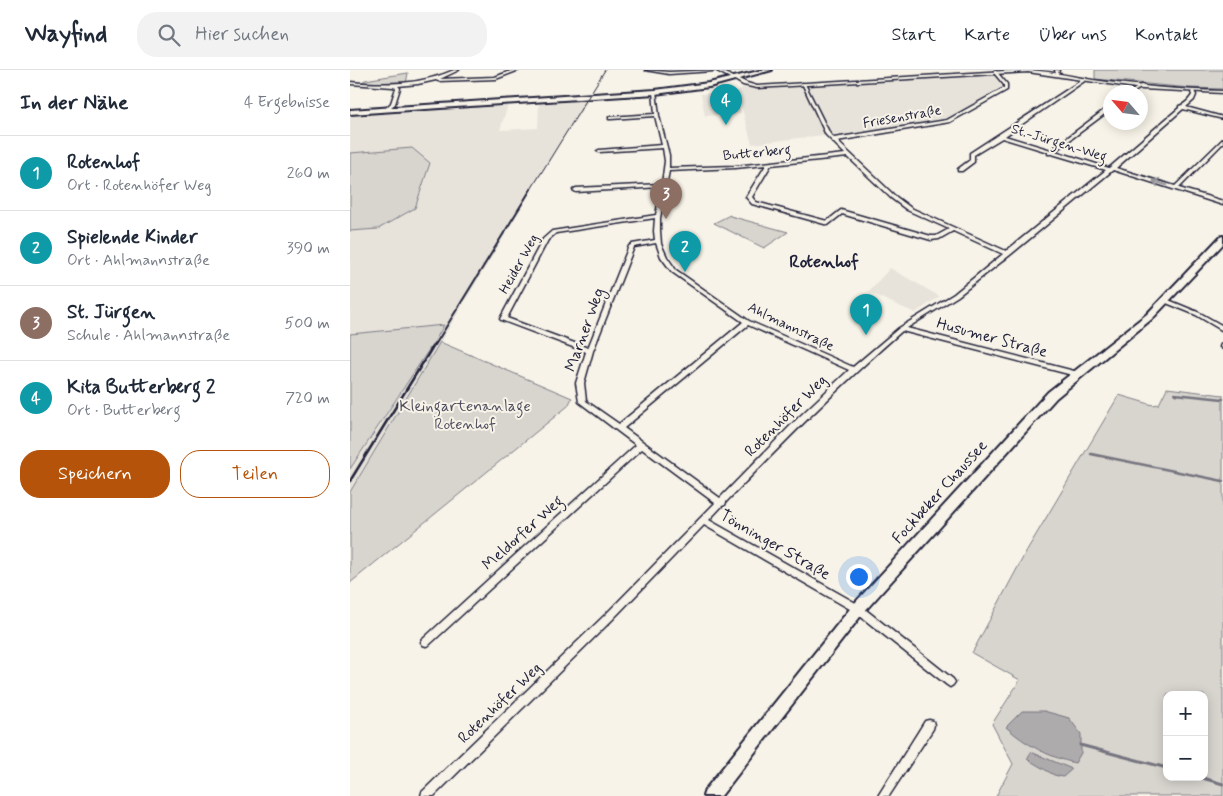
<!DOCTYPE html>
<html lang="de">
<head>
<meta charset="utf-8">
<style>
	body { margin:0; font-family:Mynerve,sans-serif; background:#f2f2f3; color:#1f2937 }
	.controls { position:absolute; right:15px; bottom:15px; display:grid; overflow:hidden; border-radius:10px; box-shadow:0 2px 12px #0003 }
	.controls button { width:45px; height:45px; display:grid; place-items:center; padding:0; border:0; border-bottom:1px solid #e0e1e3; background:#fff; color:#1f2937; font:25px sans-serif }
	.compass { position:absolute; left:753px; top:15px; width:45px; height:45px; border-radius:50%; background:#fff; box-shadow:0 2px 12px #0003; rotate:298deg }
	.you { position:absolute; left:508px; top:506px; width:18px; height:18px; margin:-12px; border:4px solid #fff; border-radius:50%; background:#1a73e8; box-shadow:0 0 0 8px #1a73e833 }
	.badge { display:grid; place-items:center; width:32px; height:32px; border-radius:50%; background:#b45309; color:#fff; font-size:16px; font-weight:700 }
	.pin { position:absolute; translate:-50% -41px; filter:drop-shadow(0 1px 2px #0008) }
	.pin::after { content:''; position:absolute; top:26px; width:18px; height:15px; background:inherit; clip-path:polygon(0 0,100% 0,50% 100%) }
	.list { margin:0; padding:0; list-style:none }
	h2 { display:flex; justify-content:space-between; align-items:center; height:65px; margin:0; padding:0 20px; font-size:21px }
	h2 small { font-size:16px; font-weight:400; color:#747a83 }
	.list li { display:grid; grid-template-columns:32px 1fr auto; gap:15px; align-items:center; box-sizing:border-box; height:75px; padding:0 20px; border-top:1px solid #e0e1e3 }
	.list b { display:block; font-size:19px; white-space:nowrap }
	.list p { margin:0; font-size:16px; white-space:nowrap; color:#747a83 }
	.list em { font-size:16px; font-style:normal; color:#747a83 }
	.actions { display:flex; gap:10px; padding:15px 20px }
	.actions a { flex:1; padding:11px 0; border:1px solid #b45309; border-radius:20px; text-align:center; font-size:18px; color:#b45309 }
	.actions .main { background:#b45309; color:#fff }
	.icon { flex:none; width:28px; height:28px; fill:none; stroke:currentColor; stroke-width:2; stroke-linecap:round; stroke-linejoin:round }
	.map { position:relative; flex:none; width:873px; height:726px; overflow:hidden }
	header { display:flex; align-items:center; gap:30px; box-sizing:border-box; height:70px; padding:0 25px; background:#fff; border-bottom:1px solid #e0e1e3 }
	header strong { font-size:24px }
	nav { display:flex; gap:28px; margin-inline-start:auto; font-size:18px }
	.search { width:350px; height:45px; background:#f2f2f3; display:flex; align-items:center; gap:12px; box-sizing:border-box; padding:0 18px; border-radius:20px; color:#747a83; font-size:19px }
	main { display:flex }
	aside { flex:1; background:#fff }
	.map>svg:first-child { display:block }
	.built { fill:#e7e3db }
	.green { fill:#d8d5cf; stroke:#7d7c85; fill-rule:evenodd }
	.water { fill:#aeabad; stroke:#76747f }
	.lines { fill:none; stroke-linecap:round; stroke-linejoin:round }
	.stream-far1 { stroke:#76747f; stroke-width:2.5 }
	.stream { stroke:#76747f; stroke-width:3 }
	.minor-casing { stroke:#22223b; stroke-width:3 }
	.tertiary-casing { stroke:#22223b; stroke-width:3 }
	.secondary-casing { stroke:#22223b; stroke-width:4 }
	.primary-casing { stroke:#22223b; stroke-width:4 }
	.minor { fill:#f7f3e8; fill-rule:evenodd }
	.tertiary { fill:#f7f3e8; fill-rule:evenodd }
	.secondary { fill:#f7f3e8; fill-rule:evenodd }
	.primary { fill:#f7f3e8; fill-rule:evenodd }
	.rail-far2 { stroke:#22223b; stroke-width:1 }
	.rail-far1 { stroke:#22223b; stroke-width:2 }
	.rail { stroke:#22223b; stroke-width:2.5 }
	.oneway { stroke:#97959a }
	.labels { text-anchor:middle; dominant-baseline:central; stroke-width:4; stroke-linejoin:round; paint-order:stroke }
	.far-street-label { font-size:14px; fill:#22223b; stroke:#f7f3e8 }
	.street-label { font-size:16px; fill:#22223b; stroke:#f7f3e8 }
	.park-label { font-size:16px; fill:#504f60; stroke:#f7f3e8 }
	.far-district-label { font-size:18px; font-weight:bold; fill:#22223b; stroke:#f7f3e8 }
</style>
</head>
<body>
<header>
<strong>Wayfind</strong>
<div class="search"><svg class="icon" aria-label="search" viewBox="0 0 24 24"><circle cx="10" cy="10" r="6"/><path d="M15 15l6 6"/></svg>Hier suchen</div>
<nav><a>Start</a><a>Karte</a><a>Über uns</a><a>Kontakt</a></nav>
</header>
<main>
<aside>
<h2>In der Nähe<small>4 Ergebnisse</small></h2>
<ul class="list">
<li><span class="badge" style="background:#0f9aa8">1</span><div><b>Rotenhof</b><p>Ort · Rotenhöfer Weg</p></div><em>260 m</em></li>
<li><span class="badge" style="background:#0f9aa8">2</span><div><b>Spielende Kinder</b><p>Ort · Ahlmannstraße</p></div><em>390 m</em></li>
<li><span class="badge" style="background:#8d6e63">3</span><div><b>St. Jürgen</b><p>Schule · Ahlmannstraße</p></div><em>500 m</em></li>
<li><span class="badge" style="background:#0f9aa8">4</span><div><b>Kita Butterberg 2</b><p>Ort · Butterberg</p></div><em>720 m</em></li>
</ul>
<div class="actions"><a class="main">Speichern</a><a>Teilen</a></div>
</aside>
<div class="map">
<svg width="873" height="726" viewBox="0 0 873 726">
	<rect width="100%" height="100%" fill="#f7f3e8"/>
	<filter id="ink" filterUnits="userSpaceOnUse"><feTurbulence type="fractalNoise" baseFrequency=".02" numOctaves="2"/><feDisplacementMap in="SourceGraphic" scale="10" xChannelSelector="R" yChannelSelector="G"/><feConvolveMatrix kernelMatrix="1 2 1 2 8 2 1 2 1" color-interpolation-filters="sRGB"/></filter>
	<g filter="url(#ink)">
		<g class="built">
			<path d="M 643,4 L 653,18 L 598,48 L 491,67 L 481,64 L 402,74 L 387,21 L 394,17 L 408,18 Z"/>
			<path d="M 385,21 L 391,43 L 355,46 L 351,24 Z"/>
			<path d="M 240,28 L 209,75 L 0,422 L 0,399 L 94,256 L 0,265 L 0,45 L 82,40 L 159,32 L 150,60 L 188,58 L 189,30 Z"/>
			<path d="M 540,198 L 589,226 L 589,227 L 565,243 L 518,222 Z"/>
		</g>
		<g class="green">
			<path d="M 745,0 L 873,0 L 873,19 L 840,18 L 745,9 Z"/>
			<path d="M 58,3 L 56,14 L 12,12 L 15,10 Z"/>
			<path d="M 62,78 L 80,93 L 65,138 L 28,159 L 0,161 L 0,83 Z"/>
			<path d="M 380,145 L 380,146 L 438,162 L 414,178 L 364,153 Z"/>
			<path d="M 94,255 L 86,269 L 0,399 L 0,264 Z"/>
			<path d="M 90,272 L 222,328 L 218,336 L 0,513 L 0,422 Z"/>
			<path d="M 817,318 L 873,325 L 873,726 L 646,726 L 663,694 L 642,654 L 670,610 L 622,583 L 677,480 L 769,325 L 803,335 L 809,334 ZM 817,625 L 854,625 L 854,707 L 817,707 Z"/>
		</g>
		<g class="water">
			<path d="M 672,641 L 694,641 L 719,648 L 731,664 L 731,683 L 725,693 C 699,687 676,675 656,657 Z"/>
			<path d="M 681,682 L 722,699 L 713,707 L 704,705 L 677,689 Z"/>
		</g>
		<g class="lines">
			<g class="stream-far1">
				<path d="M 825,324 L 873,329"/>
				<path d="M 741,384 L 873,411"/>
			</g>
			<g class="stream">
				<path d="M 730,675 L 817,698"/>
				<path d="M 849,707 L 873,714"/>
			</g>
			<defs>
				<g id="minor">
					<path d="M 104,0 L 109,0 L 90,9 L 145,7 L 163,0 L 169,0 L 146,9 L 88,11 L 86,10 L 68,14 L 48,16 L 50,18 L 45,34 L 37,40 L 35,39 L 41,33 L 46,18 L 43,17 L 0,14 L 0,12 C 36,15 70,15 104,0 Z"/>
					<path d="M 295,0 L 319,2 L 370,0 L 387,9 L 384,10 L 365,0 L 363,1 L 319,4 Z"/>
					<path d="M 705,0 L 709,0 L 708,4 L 706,4 Z"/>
					<path d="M 644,1 L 646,1 L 657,14 L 657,20 L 600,52 L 487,71 L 545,126 L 561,138 L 656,181 L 756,100 L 702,84 L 698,84 L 698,82 L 652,68 L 624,85 L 624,92 L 612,101 L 608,101 L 608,99 L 620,90 L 620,83 L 735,8 L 737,9 L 736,10 L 655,66 L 701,80 L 758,37 L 760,37 L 760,40 L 705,81 L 759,98 L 829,38 L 829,36 C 834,35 840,29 842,25 L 841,22 L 843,21 L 844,21 L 846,25 L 844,30 L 836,37 L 873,47 L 873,49 L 833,39 L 766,98 L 825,116 L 873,69 L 873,73 L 829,118 L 873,131 L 873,135 L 763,100 L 660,185 L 608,226 L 557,258 L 728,302 L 729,304 L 728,306 L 726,306 L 552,261 C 490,315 433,373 376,432 L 375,435 L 372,436 L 359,450 L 511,536 L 603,609 L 605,612 L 603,615 L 600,617 L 597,615 L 505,542 L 354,455 L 262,550 L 84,726 L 71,726 L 72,722 L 256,544 L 365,433 L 292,379 L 79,575 L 76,576 L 73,575 L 71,572 L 73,569 L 286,375 L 229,332 L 226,313 L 236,282 L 151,250 L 150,249 L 193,169 L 202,161 L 306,145 L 311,117 L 226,122 L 223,120 L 226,118 L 312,114 L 315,91 L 313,78 L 249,82 L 247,81 L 249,80 L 312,75 L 305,46 L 261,49 L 259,49 L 259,47 L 305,44 L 303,22 L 306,21 L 309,46 L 319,85 L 319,98 L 385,96 L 495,84 L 476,65 L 452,13 L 455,14 L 480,64 L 484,68 L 597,50 L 654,18 L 654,15 L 644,3 ZM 498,87 L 541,128 L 557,140 L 599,159 L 586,166 L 581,166 L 491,140 L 477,151 L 406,132 L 402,127 L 421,95 ZM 416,95 L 396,127 L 402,134 L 478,155 L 492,144 L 581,170 L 589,169 L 603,161 L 653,184 L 604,224 L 549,258 L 503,297 L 399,251 L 326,200 L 317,187 L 311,174 L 310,161 L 310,148 L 319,101 L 385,98 ZM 305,148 L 304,161 L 305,170 L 282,174 L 279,176 L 238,278 L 157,248 L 198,170 L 206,163 ZM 306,173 L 311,187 L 322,202 L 393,252 L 269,354 L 236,331 L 234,313 L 243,281 L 284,177 ZM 398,255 L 499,300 L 448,348 L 370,428 L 274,358 Z"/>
					<path d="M 791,15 L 794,16 L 784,22 L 780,22 Z"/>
					<path d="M 816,229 L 850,243 L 873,256 L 873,261 L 846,245 L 814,232 L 813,231 Z"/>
					<path d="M 873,273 L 873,279 L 870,277 L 871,274 Z"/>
					<path d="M 579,650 L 583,651 L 584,655 L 583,659 L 539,726 L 528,726 L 575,651 Z"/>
				</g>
				<path id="tertiary" d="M 671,0 C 696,0 719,6 743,10 C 786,16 830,20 873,21 L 873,23 L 792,19 L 678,2 L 407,18 L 393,15 L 383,9 L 387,8 L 397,13 L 407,16 Z"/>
				<path id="secondary" d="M 413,0 L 422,0 L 359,17 L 305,24 L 0,44 L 0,40 L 305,20 L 359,13 Z"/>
				<path id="primary" d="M 873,166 L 873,174 L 803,248 L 706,328 L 513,543 L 371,726 L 353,726 L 355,720 L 503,535 L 698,322 L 797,244 L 870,167 Z"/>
			</defs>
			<use href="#minor" class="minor-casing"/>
			<use href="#tertiary" class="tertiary-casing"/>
			<use href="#secondary" class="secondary-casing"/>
			<use href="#primary" class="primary-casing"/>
			<use href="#minor" class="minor"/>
			<use href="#tertiary" class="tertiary"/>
			<use href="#secondary" class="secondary"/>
			<use href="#primary" class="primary"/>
			<path class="rail-far2" d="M 180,121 L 255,0"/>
			<path class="rail-far1" d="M 85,275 L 181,119"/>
			<path class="rail" d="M 0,411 L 85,273"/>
		</g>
		<defs><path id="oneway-shaft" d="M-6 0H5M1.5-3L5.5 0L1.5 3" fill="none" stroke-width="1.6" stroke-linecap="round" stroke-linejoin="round" transform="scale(1.25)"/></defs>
		<use class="oneway" href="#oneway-shaft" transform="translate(810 113) rotate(-163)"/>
	</g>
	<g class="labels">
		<g class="far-street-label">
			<text transform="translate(552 47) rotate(-10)">Friesenstraße</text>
			<text transform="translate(709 73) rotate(17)">St.-Jürgen-Weg</text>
			<text transform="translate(407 83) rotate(-5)">Butterberg</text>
			<text transform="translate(169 194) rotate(-61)">Heider Weg</text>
			<text transform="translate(441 257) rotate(26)">Ahlmannstraße</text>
		</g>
		<g class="street-label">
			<text transform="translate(235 260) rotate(-70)">Marner Weg</text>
			<text transform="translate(642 268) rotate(15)">Husumer Straße</text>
			<text transform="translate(436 346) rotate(-45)">Rotenhöfer Weg</text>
			<text transform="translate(590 422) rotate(-48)">Fockbeker Chaussee</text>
			<text transform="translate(173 463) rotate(-42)">Meldorfer Weg</text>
			<text transform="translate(425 475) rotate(30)">Tönninger Straße</text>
			<text transform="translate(150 633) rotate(-44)">Rotenhöfer Weg</text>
		</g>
		<g class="park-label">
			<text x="115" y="336">Kleingartenanlage<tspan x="115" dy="18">Rotenhof</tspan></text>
		</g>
		<g class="far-district-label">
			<text x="474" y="192">Rotenhof</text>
		</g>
	</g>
</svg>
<div class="controls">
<button>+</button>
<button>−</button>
</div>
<svg class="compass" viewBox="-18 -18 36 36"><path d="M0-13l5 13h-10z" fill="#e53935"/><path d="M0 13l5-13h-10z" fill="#747a83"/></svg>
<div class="you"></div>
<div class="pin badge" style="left:516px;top:265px;background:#0f9aa8">1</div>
<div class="pin badge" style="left:335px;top:202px;background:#0f9aa8">2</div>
<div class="pin badge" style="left:316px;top:149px;background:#8d6e63">3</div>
<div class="pin badge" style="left:376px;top:55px;background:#0f9aa8">4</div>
</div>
</main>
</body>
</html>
